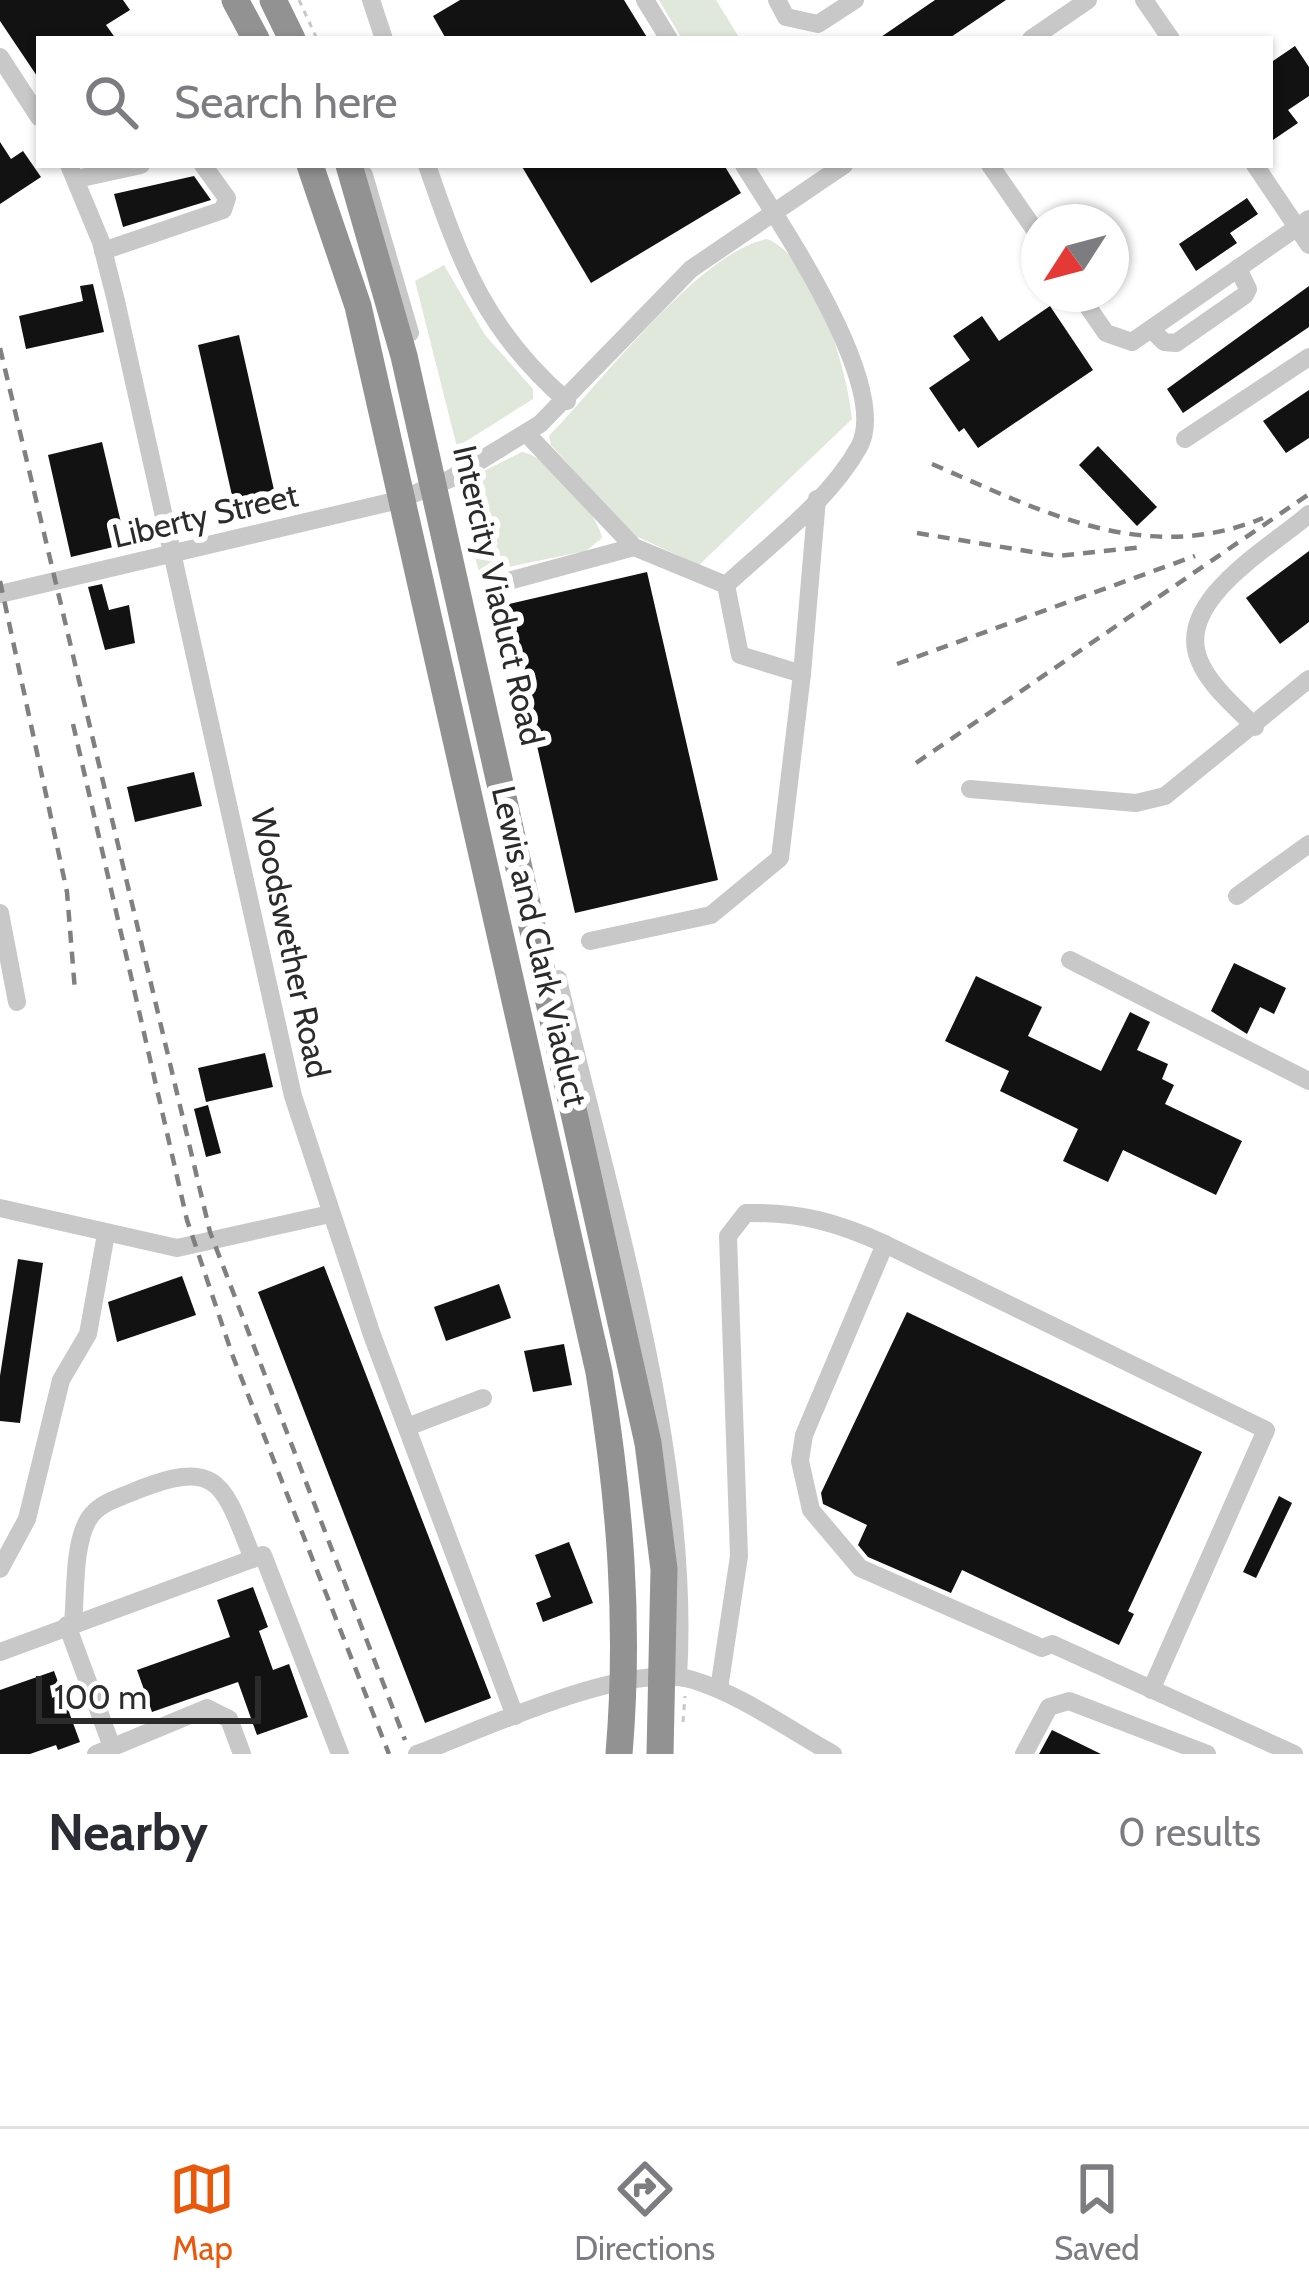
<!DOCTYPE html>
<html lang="en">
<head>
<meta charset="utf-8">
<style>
	body { margin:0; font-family:Cabin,sans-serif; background:#f7f7f7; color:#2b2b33 }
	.compass { position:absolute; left:1021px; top:204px; width:108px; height:108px; border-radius:50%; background:#fff; box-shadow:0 3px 9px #0004; rotate:234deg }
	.scale { position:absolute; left:36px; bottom:30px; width:225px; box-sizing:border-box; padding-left:12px; border:6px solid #2b2b2b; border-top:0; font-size:33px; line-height:42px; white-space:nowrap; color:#2b2b2b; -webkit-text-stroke:9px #fff; paint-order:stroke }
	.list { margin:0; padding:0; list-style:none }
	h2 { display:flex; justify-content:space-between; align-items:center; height:156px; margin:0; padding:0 48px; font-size:51px }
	h2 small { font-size:39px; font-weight:400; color:#7c7c81 }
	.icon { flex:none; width:66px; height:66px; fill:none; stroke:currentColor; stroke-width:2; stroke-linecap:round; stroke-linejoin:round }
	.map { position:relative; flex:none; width:1309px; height:1754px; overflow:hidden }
	.search { position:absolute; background:#fff; box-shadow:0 3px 9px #0004; left:36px; right:36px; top:36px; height:132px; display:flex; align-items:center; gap:30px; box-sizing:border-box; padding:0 42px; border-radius:0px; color:#7c7c81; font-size:45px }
	.sheet { height:372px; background:#fff }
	nav { display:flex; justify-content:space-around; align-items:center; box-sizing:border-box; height:168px; border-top:3px solid #e1e1e2; background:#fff; font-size:33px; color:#7c7c81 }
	nav a { display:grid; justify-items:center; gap:6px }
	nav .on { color:#ea580c }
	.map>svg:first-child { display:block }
	.green { fill:#dfe8da }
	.building { fill:#121212 }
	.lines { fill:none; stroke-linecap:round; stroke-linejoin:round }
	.path { stroke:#c8c8c8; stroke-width:3; stroke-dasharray:6 6; stroke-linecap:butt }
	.minor { stroke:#c8c8c8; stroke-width:18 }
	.highway { stroke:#929292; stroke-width:27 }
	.rail { stroke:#808080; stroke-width:4.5; stroke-dasharray:12 9; stroke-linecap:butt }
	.highway-bridge { stroke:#929292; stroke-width:27 }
	.labels { text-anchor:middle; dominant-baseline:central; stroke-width:12; stroke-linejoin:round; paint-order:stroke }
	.street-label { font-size:33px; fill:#2b2b2b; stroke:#fff }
</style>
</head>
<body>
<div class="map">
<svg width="1309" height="1754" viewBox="0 0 1309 1754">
	<rect width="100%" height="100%" fill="#fff"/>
	<g class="green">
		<path d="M 659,0 L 716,0 L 740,39 L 682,39 Z"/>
		<path d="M 767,239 C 815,257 848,372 852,419 L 699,565 L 631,534 L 551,445 L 549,436 C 600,384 699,252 767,239 Z"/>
		<path d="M 444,265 L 485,335 L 533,389 L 533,399 L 457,447 L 415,281 Z"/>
		<path d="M 522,452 C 548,456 597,512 602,538 L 586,551 L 479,573 L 458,484 Z"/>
	</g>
	<g class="building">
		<path d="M 0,0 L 123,0 L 130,10 L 106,25 L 116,39 L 39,39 L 39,79 L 0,21 Z"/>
		<path d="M 460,0 L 624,0 L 648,39 L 446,39 L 433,16 Z"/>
		<path d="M 935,0 L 1006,0 L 948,39 L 878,39 Z"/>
		<path d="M 1295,46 L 1309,67 L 1309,96 L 1288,110 L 1298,123 L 1270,142 L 1270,63 Z"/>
		<path d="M 0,142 L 11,159 L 23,151 L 41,177 L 0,204 Z"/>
		<path d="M 521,165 L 724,165 L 741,193 L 591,283 Z"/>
		<path d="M 194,176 L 211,200 L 123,227 L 114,194 Z"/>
		<path d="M 1247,198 L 1258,214 L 1230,233 L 1237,243 L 1196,271 L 1179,244 Z"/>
		<path d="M 93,284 L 104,332 L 26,349 L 19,316 L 83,301 L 80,286 Z"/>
		<path d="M 1309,286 L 1309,327 L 1183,413 L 1167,389 Z"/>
		<path d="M 1050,306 L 1093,370 L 978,448 L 964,428 L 959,432 L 929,388 L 970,360 L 953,336 L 982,316 L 999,341 Z"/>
		<path d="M 239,335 L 274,490 L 233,500 L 198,345 Z"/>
		<path d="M 1309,390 L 1309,438 L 1286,453 L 1263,421 Z"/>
		<path d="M 102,442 L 126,544 L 71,557 L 48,455 Z"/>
		<path d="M 1098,446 L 1157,507 L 1137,526 L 1079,465 Z"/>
		<path d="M 1309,551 L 1309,622 L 1280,644 L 1246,598 Z"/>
		<path d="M 647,572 L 718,880 L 575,913 L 505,605 Z"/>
		<path d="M 102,584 L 109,610 L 129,605 L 135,643 L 105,650 L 88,587 Z"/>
		<path d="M 194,772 L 202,806 L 135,822 L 127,787 Z"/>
		<path d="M 1234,963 L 1286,988 L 1274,1014 L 1260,1007 L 1247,1034 L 1211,1011 Z"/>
		<path d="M 976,976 L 1042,1007 L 1028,1036 L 1101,1071 L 1130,1012 L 1150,1022 L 1137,1050 L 1168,1064 L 1162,1079 L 1174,1085 L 1165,1104 L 1242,1141 L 1216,1195 L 1123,1150 L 1108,1182 L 1063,1161 L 1078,1129 L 1000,1091 L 1009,1071 L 945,1041 Z"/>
		<path d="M 265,1053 L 273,1087 L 206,1102 L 198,1068 Z"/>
		<path d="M 208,1105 L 221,1153 L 206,1157 L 194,1109 Z"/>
		<path d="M 18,1259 L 43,1263 L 20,1423 L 0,1421 L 0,1376 Z"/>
		<path d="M 324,1266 L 491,1698 L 425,1723 L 258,1292 Z"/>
		<path d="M 182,1276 L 196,1315 L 117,1342 L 108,1302 Z"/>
		<path d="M 499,1284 L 511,1318 L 446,1341 L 434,1307 Z"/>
		<path d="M 907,1312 L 1202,1452 L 1128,1611 L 1134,1614 L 1119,1645 L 962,1570 L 951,1593 L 868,1557 L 858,1545 L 867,1525 L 823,1504 L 821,1493 Z"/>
		<path d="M 564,1344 L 572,1385 L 533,1392 L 524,1351 Z"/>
		<path d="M 1279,1496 L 1292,1503 L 1256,1578 L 1243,1572 Z"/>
		<path d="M 569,1542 L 593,1603 L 543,1622 L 536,1603 L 551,1597 L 535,1555 Z"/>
		<path d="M 253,1587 L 268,1627 L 259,1631 L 273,1670 L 289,1664 L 308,1717 L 257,1735 L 238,1682 L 152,1712 L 137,1670 L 230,1637 L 217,1600 Z"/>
		<path d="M 54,1671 L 80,1742 L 58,1750 L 56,1745 L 30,1754 L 0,1754 L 0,1690 Z"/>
		<path d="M 1052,1730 L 1101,1754 L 1039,1754 Z"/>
	</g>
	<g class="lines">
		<g class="path">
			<path d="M 299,0 L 317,39"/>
			<path d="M 683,1722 L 685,1696"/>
		</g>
		<g class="minor">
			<path d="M 371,0 L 384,39"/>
			<path d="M 645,0 L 669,39"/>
			<path d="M 777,0 L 786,17 L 818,24 L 855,0"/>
			<path d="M 1144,0 L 1171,39"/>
			<path d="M 1031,39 L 1088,0"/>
			<path d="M 0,57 L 39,117"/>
			<path d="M 69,165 L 101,242 L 116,301 L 293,1096 L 372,1335 L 515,1716"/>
			<path d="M 427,165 C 461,264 486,331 567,401"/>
			<path d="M 990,165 L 1039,236"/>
			<path d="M 1255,165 L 1309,245"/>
			<path d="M 364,175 L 410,333"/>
			<path d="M 77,179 L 141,165"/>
			<path d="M 103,251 L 223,210 L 227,198 L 203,165"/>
			<path d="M 1079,294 L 1106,333 L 1132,342 L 1309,219"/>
			<path d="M 1152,330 L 1164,342 L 1176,343 L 1245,295 L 1248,289 L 1238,268"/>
			<path d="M 526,433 L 634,547 L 726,585 L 740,655 L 802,674 L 780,858 L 711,915 L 590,941"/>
			<path d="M 1185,439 L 1309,357"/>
			<path d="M 501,583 L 634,547"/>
			<path d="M 726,585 C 770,544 829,501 859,447 C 893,386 776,218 744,165"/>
			<path d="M 0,594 L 399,500 L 450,479 L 540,424 L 691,269 L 844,165"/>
			<path d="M 802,674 L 817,499"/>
			<path d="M 1255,727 C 1237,708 1210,686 1200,662 C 1172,601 1272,547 1309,514"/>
			<path d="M 970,789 L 1136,803 L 1165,796 L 1309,679"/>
			<path d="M 1237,896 L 1309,844"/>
			<path d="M 0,913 L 17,1002"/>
			<path d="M 1070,960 L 1309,1081"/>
			<path d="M 558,979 C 608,1196 692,1456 678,1677"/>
			<path d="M 0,1208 L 177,1248 L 330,1214"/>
			<path d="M 407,1427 L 483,1398"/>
			<path d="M 0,1569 L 27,1519 L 61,1380 L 88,1334 L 106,1234"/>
			<path d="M 73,1623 C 76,1593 73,1547 88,1520 C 98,1503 117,1499 135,1491 C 220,1457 223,1484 253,1559"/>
			<path d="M 67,1625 L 112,1747"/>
			<path d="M 0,1652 L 263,1555 L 340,1754"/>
			<path d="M 719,1689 L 739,1556 L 728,1236 L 746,1213 C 800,1212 836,1222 885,1244"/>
			<path d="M 1151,1690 L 1266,1430 L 885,1244 L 804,1435 L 800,1461 L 811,1510 L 860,1568 L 1042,1648 L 1052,1644 L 1294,1754"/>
			<path d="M 96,1754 L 207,1708 L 229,1719 L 242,1754"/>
			<path d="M 417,1754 C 481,1730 628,1660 693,1680 C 742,1695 788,1729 833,1754"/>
			<path d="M 1024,1754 L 1049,1707 L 1069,1701 L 1207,1754"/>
		</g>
		<g class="highway">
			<path d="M 235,0 L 256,39"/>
			<path d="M 273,0 L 292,39"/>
		</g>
		<g class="rail">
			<path d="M 0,348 L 210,1232 L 405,1740"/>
			<path d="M 932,464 C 1039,510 1145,567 1263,518"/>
			<path d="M 917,533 L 1057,556 L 1143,547"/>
			<path d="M 0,581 L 67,892 L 75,991"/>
			<path d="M 897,664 L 1195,556"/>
			<path d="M 73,724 L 187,1220 L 232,1354 L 389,1754"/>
			<path d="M 916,763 L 1309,494"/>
		</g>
		<g class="highway-bridge">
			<path d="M 310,165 L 358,306 L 599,1372 C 620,1500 630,1624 619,1754"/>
			<path d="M 349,165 L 404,356 L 648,1443 L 664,1569 L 660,1754"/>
		</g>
	</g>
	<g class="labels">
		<g class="street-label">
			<text transform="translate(205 515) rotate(-13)">Liberty Street</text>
			<text transform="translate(499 595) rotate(77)">Intercity Viaduct Road</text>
			<text transform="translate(291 943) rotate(78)">Woodswether Road</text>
			<text transform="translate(540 946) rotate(77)">Lewis and Clark Viaduct</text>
		</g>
	</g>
</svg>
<svg class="compass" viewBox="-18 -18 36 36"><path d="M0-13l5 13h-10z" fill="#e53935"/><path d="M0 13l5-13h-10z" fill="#7c7c81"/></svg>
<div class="scale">100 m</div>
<div class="search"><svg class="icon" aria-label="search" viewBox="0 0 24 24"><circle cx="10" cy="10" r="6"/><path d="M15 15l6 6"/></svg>Search here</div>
</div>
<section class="sheet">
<h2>Nearby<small>0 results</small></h2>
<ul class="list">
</ul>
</section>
<nav>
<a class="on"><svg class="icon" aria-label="map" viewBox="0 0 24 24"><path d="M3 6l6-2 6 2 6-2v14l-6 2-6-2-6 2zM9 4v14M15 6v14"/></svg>Map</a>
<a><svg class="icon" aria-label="directions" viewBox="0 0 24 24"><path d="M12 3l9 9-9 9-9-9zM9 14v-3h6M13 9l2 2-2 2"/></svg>Directions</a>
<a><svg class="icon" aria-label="saved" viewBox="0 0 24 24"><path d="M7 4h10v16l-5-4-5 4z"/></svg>Saved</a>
</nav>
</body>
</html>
